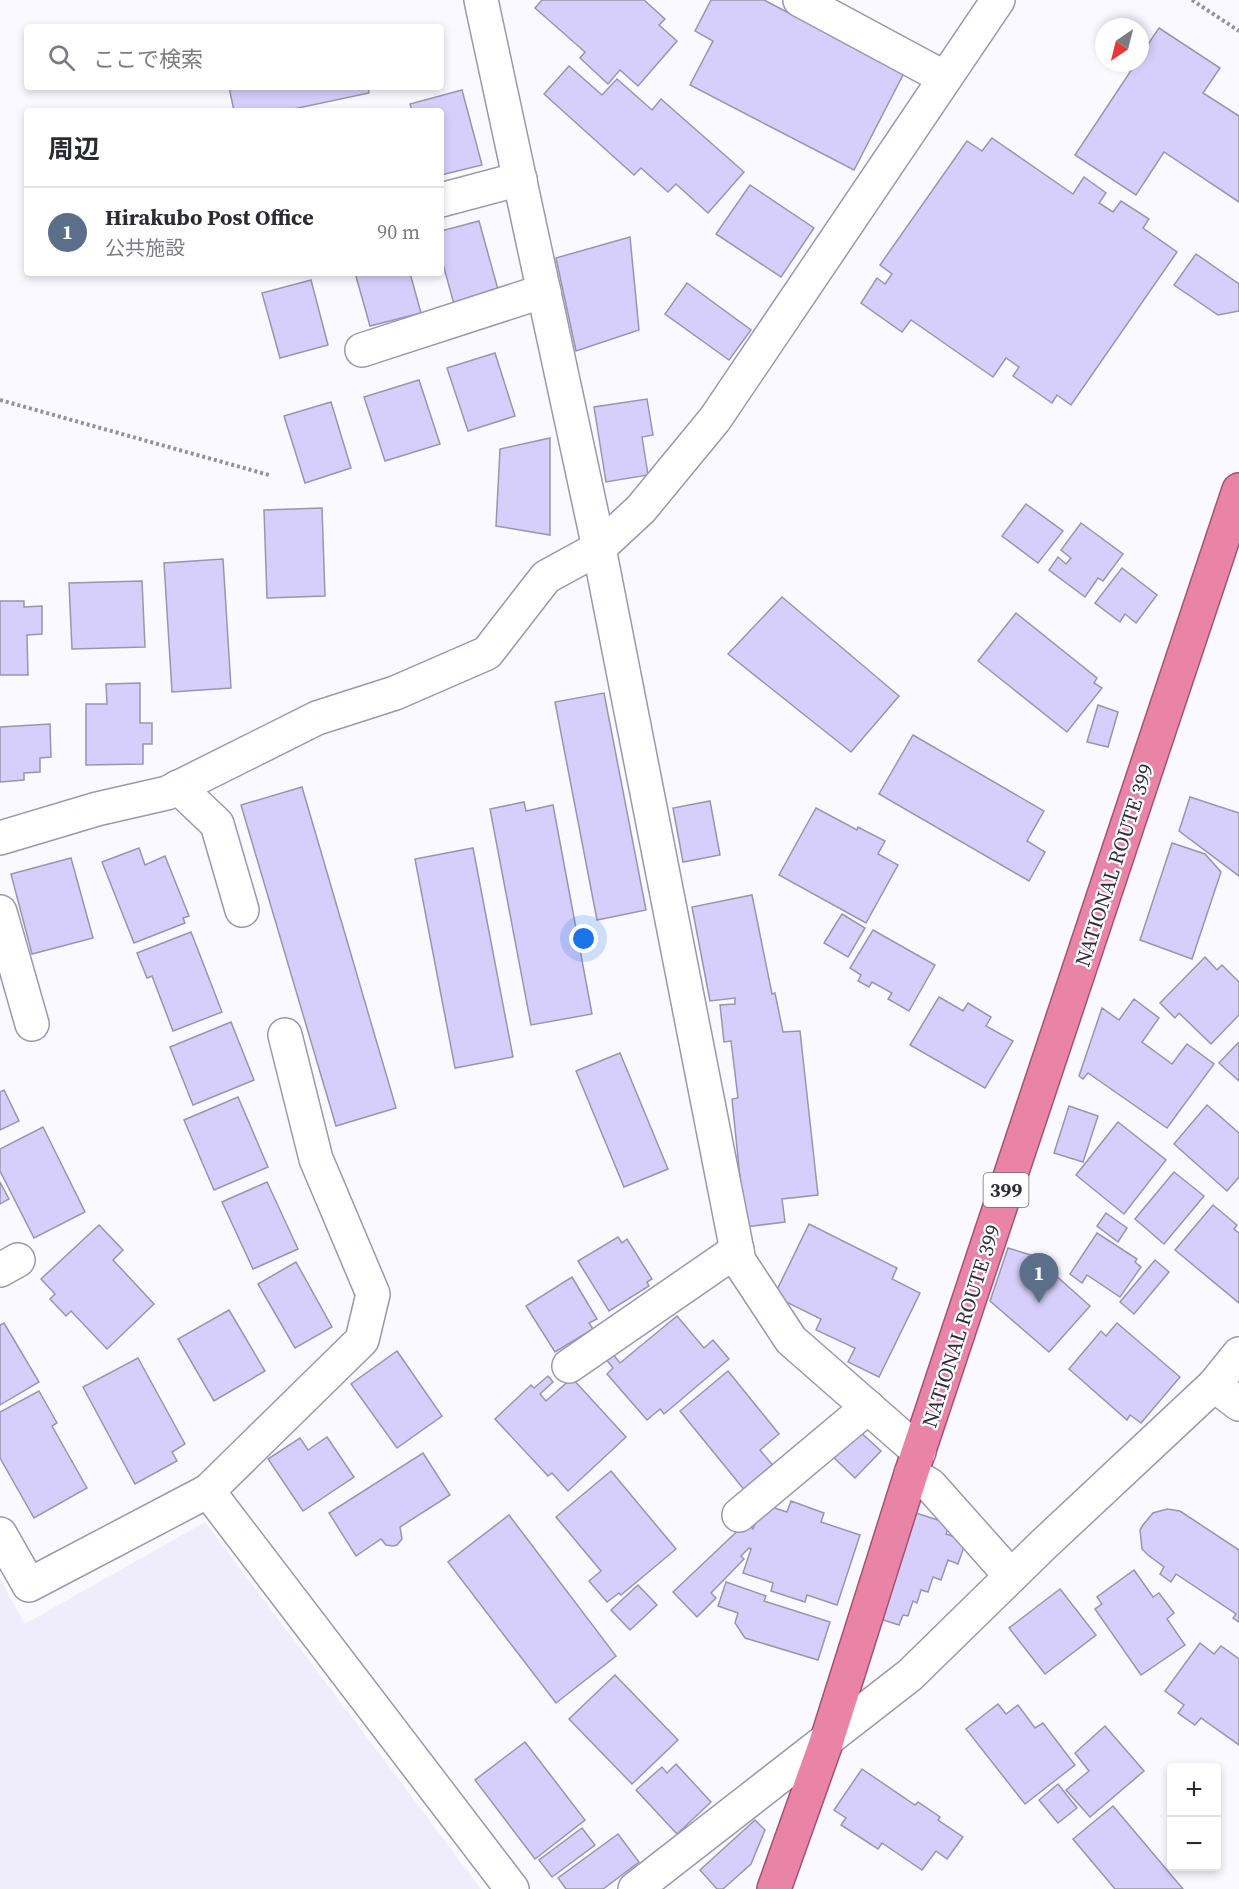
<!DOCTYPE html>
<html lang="ja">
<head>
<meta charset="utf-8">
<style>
	body { margin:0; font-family:"Source Serif 4","Noto Sans JP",serif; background:#f2f2f3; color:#2b2b33 }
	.controls { position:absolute; right:18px; bottom:18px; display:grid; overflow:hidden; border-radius:6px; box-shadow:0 3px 9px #0003 }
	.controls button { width:54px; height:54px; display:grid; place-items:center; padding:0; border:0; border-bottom:2px solid #e1e1e2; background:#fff; color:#2b2b33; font:30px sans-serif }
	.compass { position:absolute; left:1095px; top:18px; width:54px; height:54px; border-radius:50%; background:#fff; box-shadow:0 3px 9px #0003; rotate:215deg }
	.you { position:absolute; left:584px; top:939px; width:21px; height:21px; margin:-15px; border:4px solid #fff; border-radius:50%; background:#1a73e8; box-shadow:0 0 0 9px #1a73e833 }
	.badge { display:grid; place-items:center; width:39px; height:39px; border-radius:50%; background:#a07425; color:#fff; font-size:20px; font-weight:700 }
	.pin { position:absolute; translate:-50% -50px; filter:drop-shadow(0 2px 3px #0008) }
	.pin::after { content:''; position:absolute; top:32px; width:21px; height:18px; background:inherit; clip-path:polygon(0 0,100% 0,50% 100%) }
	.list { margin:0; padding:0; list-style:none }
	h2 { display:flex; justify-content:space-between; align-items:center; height:78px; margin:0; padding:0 24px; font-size:26px }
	h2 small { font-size:20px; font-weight:400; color:#7c7c81 }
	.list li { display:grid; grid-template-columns:39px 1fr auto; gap:18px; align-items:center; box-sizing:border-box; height:90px; padding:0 24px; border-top:2px solid #e1e1e2 }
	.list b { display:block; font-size:22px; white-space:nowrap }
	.list p { margin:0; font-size:20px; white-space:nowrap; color:#7c7c81 }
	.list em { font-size:20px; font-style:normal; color:#7c7c81 }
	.icon { flex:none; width:33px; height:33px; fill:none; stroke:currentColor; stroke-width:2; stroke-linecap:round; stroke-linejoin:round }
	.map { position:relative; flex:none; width:1239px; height:1889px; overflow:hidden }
	.search { position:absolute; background:#fff; box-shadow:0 3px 9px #0003; left:24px; top:24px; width:420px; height:66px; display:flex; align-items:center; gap:15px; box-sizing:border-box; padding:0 21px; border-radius:6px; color:#7c7c81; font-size:22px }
	.panel { position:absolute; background:#fff; box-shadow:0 3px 9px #0003; left:24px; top:108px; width:420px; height:168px; border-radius:6px }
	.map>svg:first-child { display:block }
	.built { fill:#efedfb }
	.building { fill:#d7cffb; stroke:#9995af; stroke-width:1.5 }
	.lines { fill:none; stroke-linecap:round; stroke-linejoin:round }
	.minor-casing { stroke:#9b97b0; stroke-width:36 }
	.trunk-casing { stroke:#a55271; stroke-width:36 }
	.path { stroke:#93919a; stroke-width:4; stroke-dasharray:3 3; stroke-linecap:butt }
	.minor { stroke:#fff; stroke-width:33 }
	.trunk { stroke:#ea84a6; stroke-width:33 }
	.labels { text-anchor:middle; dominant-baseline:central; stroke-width:4.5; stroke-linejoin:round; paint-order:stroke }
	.shield { fill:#fff; stroke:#6d6c74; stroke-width:1.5 }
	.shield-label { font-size:20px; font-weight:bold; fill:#2f2d38 }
	.street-label { font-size:21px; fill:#2f2d38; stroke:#fff }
</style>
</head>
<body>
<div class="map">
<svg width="1239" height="1889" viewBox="0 0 1239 1889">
	<rect width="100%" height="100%" fill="#faf9ff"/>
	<path class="built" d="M 205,1522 L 481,1889 L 0,1889 L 0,1579 L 25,1624 Z"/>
	<g class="building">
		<path d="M 542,0 L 644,0 L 665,19 L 659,25 L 677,41 L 638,86 L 620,70 L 608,84 L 580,58 L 585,52 L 535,8 Z"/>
		<path d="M 711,0 L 764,0 L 904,73 L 854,170 L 690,85 L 713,41 L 695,31 Z"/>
		<path d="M 1159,28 L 1220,68 L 1203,93 L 1239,116 L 1239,202 L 1164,152 L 1136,195 L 1075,155 L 1136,63 L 1140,63 L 1140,56 Z"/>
		<path d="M 569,66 L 602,95 L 617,79 L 652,110 L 661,99 L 744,172 L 708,213 L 676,184 L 668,192 L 641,168 L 634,175 L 544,94 Z"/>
		<path d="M 229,87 L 368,87 L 369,93 L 284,111 L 234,111 Z"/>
		<path d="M 462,90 L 482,165 L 441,175 L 441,111 L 412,111 L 410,104 Z"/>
		<path d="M 992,138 L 1073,194 L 1084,177 L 1106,193 L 1099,203 L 1113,212 L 1121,201 L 1149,219 L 1143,228 L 1177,252 L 1071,405 L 1057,395 L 1052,403 L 1013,376 L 1019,367 L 1006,358 L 993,377 L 911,320 L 902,332 L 861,303 L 877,278 L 885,284 L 892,274 L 880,265 L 967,141 L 982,151 Z"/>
		<path d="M 750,185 L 814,228 L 781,277 L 716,234 Z"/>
		<path d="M 479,221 L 499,293 L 454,304 L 441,257 L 441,231 Z"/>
		<path d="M 630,237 L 639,330 L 576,351 L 556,258 Z"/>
		<path d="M 1196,254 L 1239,284 L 1239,311 L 1218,315 L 1174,285 Z"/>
		<path d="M 355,273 L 410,273 L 421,313 L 370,326 Z"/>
		<path d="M 311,280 L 328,345 L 280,358 L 262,293 Z"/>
		<path d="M 687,283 L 751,330 L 729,360 L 665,314 Z"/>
		<path d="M 495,353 L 515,416 L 468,431 L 447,368 Z"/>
		<path d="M 419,380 L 440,444 L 385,461 L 364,397 Z"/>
		<path d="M 647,399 L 653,435 L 642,437 L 648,475 L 606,482 L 594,407 Z"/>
		<path d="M 331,402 L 351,468 L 305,483 L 284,416 Z"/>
		<path d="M 550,438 L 550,535 L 496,526 L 500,449 Z"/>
		<path d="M 1026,504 L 1063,531 L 1038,563 L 1002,536 Z"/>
		<path d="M 322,508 L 325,596 L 267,598 L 264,510 Z"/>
		<path d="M 1081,523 L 1123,554 L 1103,581 L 1098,578 L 1085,597 L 1049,570 L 1058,557 L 1066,564 L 1071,558 L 1061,550 Z"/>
		<path d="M 223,559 L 231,688 L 172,692 L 164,563 Z"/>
		<path d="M 1122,568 L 1157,595 L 1136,623 L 1125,614 L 1120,622 L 1095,603 Z"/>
		<path d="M 142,581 L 145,647 L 72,649 L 69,583 Z"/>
		<path d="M 782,597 L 899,696 L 851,752 L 728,654 Z"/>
		<path d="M 0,601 L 24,601 L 24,607 L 42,606 L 42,634 L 27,635 L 28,675 L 0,675 Z"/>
		<path d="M 1016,613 L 1097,678 L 1094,683 L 1102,688 L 1067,732 L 978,661 Z"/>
		<path d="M 140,683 L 140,723 L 152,723 L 152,744 L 143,744 L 143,764 L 86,765 L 86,704 L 107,704 L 106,684 Z"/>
		<path d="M 604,693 L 646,910 L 597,920 L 555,702 Z"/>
		<path d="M 1098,705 L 1118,712 L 1108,747 L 1087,742 Z"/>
		<path d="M 50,724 L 51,757 L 40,758 L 40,772 L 24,773 L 24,780 L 0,782 L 0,727 Z"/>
		<path d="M 913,735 L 1044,811 L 1027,841 L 1045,852 L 1029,881 L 879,794 Z"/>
		<path d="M 302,787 L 396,1108 L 336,1126 L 241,805 Z"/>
		<path d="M 1190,797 L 1239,813 L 1239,876 L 1179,831 Z"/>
		<path d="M 710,801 L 720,855 L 683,862 L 673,808 Z"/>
		<path d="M 524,802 L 526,811 L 553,805 L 592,1014 L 531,1025 L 490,809 Z"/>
		<path d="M 816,808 L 857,830 L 858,827 L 885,841 L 878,854 L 898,865 L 866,923 L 779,875 Z"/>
		<path d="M 1172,843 L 1205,854 L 1221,872 L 1192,959 L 1140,940 Z"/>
		<path d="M 139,848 L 145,865 L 165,856 L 189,916 L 183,918 L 185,923 L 134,943 L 102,862 Z"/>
		<path d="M 473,848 L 513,1057 L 455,1068 L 415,859 Z"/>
		<path d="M 71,858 L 93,938 L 32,954 L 11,874 Z"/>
		<path d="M 752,895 L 772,994 L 775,993 L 783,1032 L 800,1031 L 818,1195 L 782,1199 L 785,1222 L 745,1227 L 732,1099 L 738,1098 L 731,1041 L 724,1042 L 720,1005 L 735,1004 L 735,998 L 710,1001 L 692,907 Z"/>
		<path d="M 842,914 L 865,928 L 848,957 L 824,943 Z"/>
		<path d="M 873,930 L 935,965 L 909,1011 L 888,999 L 892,993 L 872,982 L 869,987 L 858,981 L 861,975 L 850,968 Z"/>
		<path d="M 191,932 L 222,1012 L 173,1031 L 152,976 L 147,978 L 137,953 Z"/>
		<path d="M 1205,957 L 1217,970 L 1222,965 L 1239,982 L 1239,1015 L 1211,1044 L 1179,1013 L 1175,1018 L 1160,1003 Z"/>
		<path d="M 939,997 L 963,1011 L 968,1003 L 991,1017 L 986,1026 L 1013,1041 L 985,1088 L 910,1045 Z"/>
		<path d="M 1134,999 L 1159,1018 L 1142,1042 L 1172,1064 L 1187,1044 L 1214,1064 L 1167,1128 L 1088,1073 L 1083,1079 L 1079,1076 L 1102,1008 L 1119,1020 Z"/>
		<path d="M 231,1022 L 254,1080 L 193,1105 L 170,1047 Z"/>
		<path d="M 1238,1043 L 1239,1043 L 1239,1081 L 1219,1063 Z"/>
		<path d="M 620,1053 L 668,1169 L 624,1187 L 576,1071 Z"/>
		<path d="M 4,1090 L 19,1121 L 0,1130 L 0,1092 Z"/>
		<path d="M 238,1097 L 268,1167 L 214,1190 L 184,1120 Z"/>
		<path d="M 1207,1105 L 1239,1133 L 1239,1177 L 1227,1191 L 1174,1144 Z"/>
		<path d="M 1069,1106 L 1098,1116 L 1083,1162 L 1054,1153 Z"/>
		<path d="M 1118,1122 L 1166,1160 L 1124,1214 L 1076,1175 Z"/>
		<path d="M 43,1127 L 85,1212 L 34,1238 L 0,1171 L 0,1149 Z"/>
		<path d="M 1174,1172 L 1204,1196 L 1164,1244 L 1135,1219 Z"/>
		<path d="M 0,1182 L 9,1199 L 0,1204 Z"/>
		<path d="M 267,1182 L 298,1249 L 253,1269 L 222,1202 Z"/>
		<path d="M 1213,1205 L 1237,1225 L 1234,1229 L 1239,1233 L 1239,1303 L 1175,1250 Z"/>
		<path d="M 1106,1213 L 1127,1228 L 1118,1242 L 1097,1226 Z"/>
		<path d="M 809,1224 L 897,1268 L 892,1279 L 920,1293 L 879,1377 L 848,1362 L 855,1348 L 816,1330 L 821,1319 L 774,1296 Z"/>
		<path d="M 99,1225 L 123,1250 L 113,1260 L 154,1304 L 107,1349 L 71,1311 L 66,1316 L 50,1299 L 55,1294 L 41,1279 Z"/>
		<path d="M 1097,1233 L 1137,1259 L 1135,1262 L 1141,1267 L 1120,1297 L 1087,1275 L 1082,1283 L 1070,1274 Z"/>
		<path d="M 618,1237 L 622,1243 L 627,1239 L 652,1279 L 647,1282 L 649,1286 L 609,1311 L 578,1261 Z"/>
		<path d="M 1008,1248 L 1034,1256 L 1090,1306 L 1049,1352 L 990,1301 Z"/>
		<path d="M 1155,1260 L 1169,1272 L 1134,1314 L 1120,1302 Z"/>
		<path d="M 296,1262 L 332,1327 L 295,1348 L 258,1284 Z"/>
		<path d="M 572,1277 L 597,1319 L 589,1323 L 593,1329 L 555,1352 L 526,1306 Z"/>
		<path d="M 229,1310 L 265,1371 L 214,1401 L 178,1339 Z"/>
		<path d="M 677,1316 L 704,1348 L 713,1340 L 729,1359 L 664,1414 L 660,1409 L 647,1420 L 607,1374 L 613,1368 L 605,1358 L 612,1353 L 620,1363 Z"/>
		<path d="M 4,1323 L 39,1382 L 0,1405 L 0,1325 Z"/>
		<path d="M 1117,1323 L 1180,1377 L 1141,1423 L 1130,1415 L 1127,1420 L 1069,1369 L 1101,1331 L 1106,1336 Z"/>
		<path d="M 397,1351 L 442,1416 L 397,1448 L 351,1384 Z"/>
		<path d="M 138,1358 L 185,1444 L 172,1452 L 177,1461 L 135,1484 L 83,1387 Z"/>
		<path d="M 728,1371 L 779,1434 L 760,1450 L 775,1468 L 746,1492 L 680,1411 Z"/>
		<path d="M 548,1376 L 553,1382 L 540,1394 L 546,1401 L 572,1378 L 626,1437 L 568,1491 L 552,1473 L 548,1476 L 495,1419 L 531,1385 L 534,1388 Z"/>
		<path d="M 39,1391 L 57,1423 L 52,1426 L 87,1488 L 34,1518 L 0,1458 L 0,1412 Z"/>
		<path d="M 856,1428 L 881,1451 L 855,1478 L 831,1455 Z"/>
		<path d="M 327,1437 L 354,1477 L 303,1511 L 268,1459 L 300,1438 L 308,1450 Z"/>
		<path d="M 423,1453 L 450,1495 L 400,1527 L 402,1539 L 397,1545 L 393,1546 L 386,1545 L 381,1539 L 356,1556 L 329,1513 Z"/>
		<path d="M 611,1471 L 676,1549 L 621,1595 L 619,1593 L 607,1602 L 589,1581 L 601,1571 L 556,1517 Z"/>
		<path d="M 791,1501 L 824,1513 L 821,1522 L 860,1535 L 837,1605 L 807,1595 L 805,1602 L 771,1591 L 773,1583 L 743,1573 L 751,1549 L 749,1548 L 741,1556 L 744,1559 L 711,1593 L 716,1598 L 697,1617 L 673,1592 L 747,1522 L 753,1529 L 762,1504 L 787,1512 Z"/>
		<path d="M 1167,1509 L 1180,1511 L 1239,1550 L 1239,1622 L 1233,1618 L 1236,1614 L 1176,1574 L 1171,1582 L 1160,1574 L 1164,1567 L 1148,1555 L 1142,1549 L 1140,1530 L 1143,1525 L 1153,1513 Z"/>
		<path d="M 913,1512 L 950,1524 L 946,1534 L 966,1541 L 958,1564 L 948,1560 L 941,1580 L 933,1577 L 928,1592 L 921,1590 L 917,1603 L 913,1601 L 908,1616 L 903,1615 L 899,1625 L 877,1618 Z"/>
		<path d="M 509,1515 L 616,1656 L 556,1703 L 448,1562 Z"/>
		<path d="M 1134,1570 L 1153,1597 L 1159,1593 L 1174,1613 L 1167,1619 L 1185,1645 L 1141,1675 L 1095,1609 L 1102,1604 L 1097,1597 Z"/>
		<path d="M 726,1582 L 766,1596 L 764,1601 L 830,1622 L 818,1660 L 745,1638 L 735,1623 L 738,1613 L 718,1606 Z"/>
		<path d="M 638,1585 L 657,1605 L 630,1630 L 611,1610 Z"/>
		<path d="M 1060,1589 L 1096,1635 L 1045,1674 L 1009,1628 Z"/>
		<path d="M 1200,1643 L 1214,1654 L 1221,1646 L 1239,1659 L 1239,1745 L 1201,1718 L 1195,1725 L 1178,1713 L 1184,1705 L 1165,1691 Z"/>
		<path d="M 615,1675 L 678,1740 L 632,1784 L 569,1719 Z"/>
		<path d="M 998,1704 L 1006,1714 L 1018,1705 L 1035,1728 L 1043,1723 L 1075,1765 L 1025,1804 L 966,1729 Z"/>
		<path d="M 1105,1726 L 1144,1771 L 1090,1817 L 1066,1790 L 1089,1771 L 1075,1753 Z"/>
		<path d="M 525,1742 L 585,1820 L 535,1859 L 475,1780 Z"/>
		<path d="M 676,1764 L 711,1802 L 677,1834 L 636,1790 L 662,1767 L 667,1773 Z"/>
		<path d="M 862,1769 L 915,1805 L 918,1802 L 940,1817 L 938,1820 L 963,1837 L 947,1859 L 936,1851 L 922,1870 L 882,1843 L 878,1849 L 841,1825 L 846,1818 L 834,1810 Z"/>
		<path d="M 1058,1784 L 1077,1808 L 1058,1823 L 1039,1800 Z"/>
		<path d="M 1113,1806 L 1183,1889 L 1115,1889 L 1073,1839 Z"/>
		<path d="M 755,1820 L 765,1830 L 751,1864 L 723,1889 L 717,1889 L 700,1870 Z"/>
		<path d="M 582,1828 L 595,1845 L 552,1877 L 539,1860 Z"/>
		<path d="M 618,1834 L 639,1862 L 603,1889 L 566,1889 L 558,1878 Z"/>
	</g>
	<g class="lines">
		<defs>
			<g id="minor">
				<path d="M 481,0 L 599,548 L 739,1261 L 791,1340 L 919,1452"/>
				<path d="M 800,0 L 945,78"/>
				<path d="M 441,200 L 520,179"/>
				<path d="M 362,350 L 544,291"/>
				<path d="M 178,787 L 217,824 L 242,910"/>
				<path d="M 0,838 L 97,809 L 167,793 L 317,718 L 395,693 L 487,653 L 546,577 L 599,548 L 641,509 L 715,419 L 998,0"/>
				<path d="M 0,912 L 32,1024"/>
				<path d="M 0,1270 L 18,1260"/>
				<path d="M 569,1366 L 737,1250"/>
				<path d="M 1214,1385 L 1239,1404"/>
				<path d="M 911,1474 L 930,1485 L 1011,1576"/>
				<path d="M 208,1491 L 362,1340 L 373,1294 L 316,1159 L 285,1035"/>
				<path d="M 739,1515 L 868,1407"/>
				<path d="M 0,1534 L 29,1585 L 208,1491 L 512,1889"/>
				<path d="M 635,1889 L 910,1675 L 1043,1545 L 1214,1385 L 1239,1354"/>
			</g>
			<path id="trunk" d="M 774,1889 L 826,1743 L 911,1474 L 1239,490"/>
		</defs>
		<use href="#minor" class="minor-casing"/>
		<use href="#trunk" class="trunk-casing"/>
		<g class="path">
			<path d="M 1192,0 L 1239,31"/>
			<path d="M 0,400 L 269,475"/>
		</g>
		<use href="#minor" class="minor"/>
		<use href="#trunk" class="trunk"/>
	</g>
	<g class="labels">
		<rect class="shield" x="983.5" y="1173" width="45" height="34" rx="4.5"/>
		<g class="shield-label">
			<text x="1006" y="1190">399</text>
		</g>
		<g class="street-label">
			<text transform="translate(1114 865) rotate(-72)">NATIONAL ROUTE 399</text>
			<text transform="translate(961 1326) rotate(-72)">NATIONAL ROUTE 399</text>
		</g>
	</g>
</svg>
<div class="controls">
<button>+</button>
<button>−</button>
</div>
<svg class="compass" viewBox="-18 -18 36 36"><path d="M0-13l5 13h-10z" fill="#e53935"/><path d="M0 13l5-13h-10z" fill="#7c7c81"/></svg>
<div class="you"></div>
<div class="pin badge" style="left:1039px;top:1303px;background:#5c6f8a">1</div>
<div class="search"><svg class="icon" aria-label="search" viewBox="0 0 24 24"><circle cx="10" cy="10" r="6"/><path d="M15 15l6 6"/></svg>ここで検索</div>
<section class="panel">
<h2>周辺<small></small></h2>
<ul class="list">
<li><span class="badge" style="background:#5c6f8a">1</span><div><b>Hirakubo Post Office</b><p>公共施設</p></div><em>90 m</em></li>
</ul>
</section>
</div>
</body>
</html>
